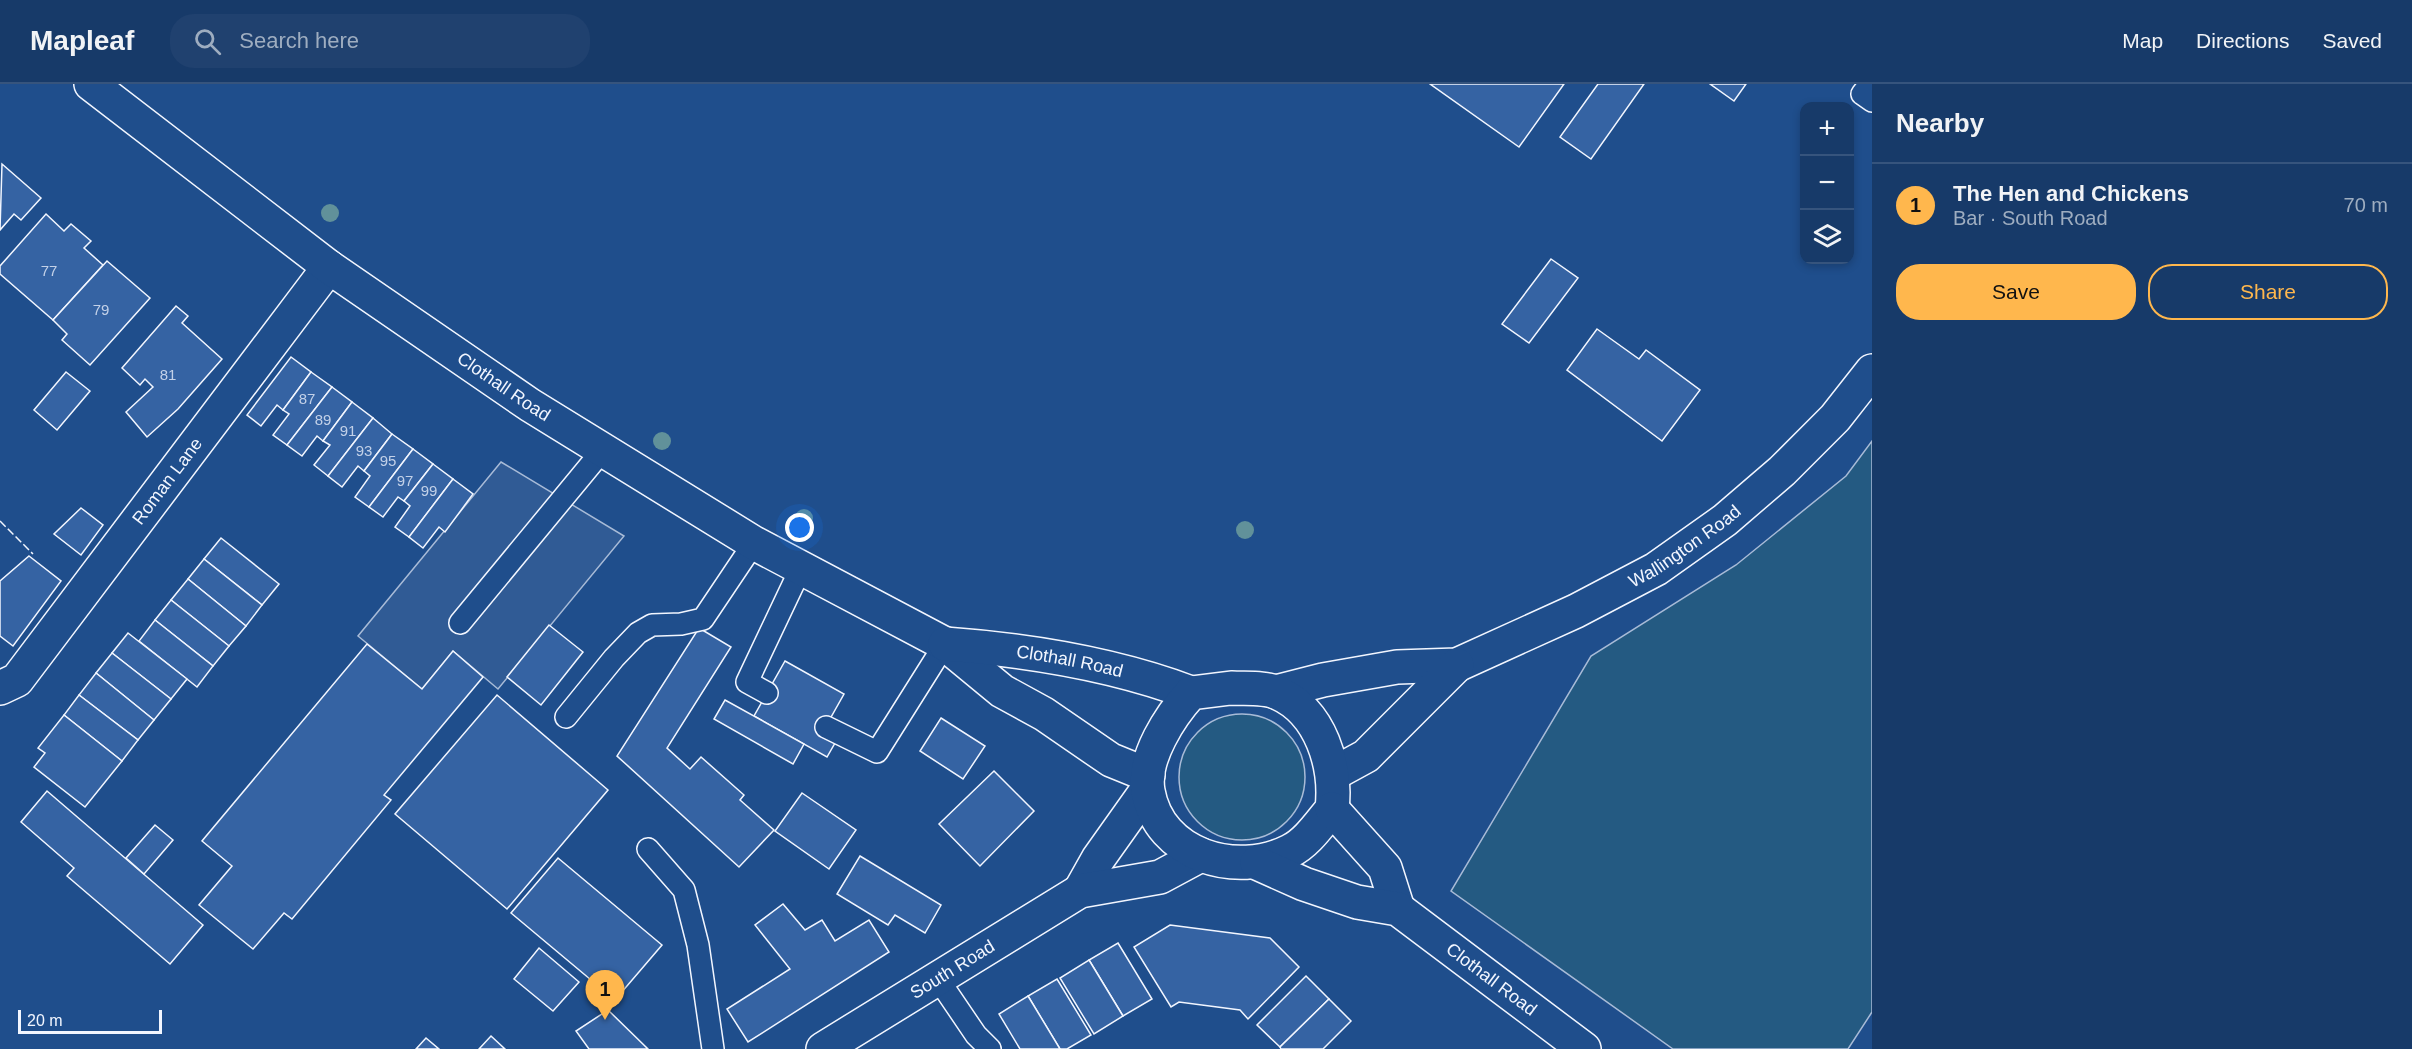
<!DOCTYPE html>
<html lang="en">
<head>
<meta charset="utf-8">
<style>
	body { margin:0; font-family:Helvetica,sans-serif; background:#20416f; color:#f1f3f6 }
	.controls { position:absolute; right:18px; top:18px; display:grid; overflow:hidden; border-radius:12px; box-shadow:0 3px 9px #0003 }
	.controls button { width:54px; height:54px; display:grid; place-items:center; padding:0; border:0; border-bottom:2px solid #36547d; background:#173a69; color:#f1f3f6; font:30px sans-serif }
	.scale { position:absolute; left:18px; bottom:15px; width:144px; box-sizing:border-box; padding-left:6px; border:3px solid #f2f6ff; border-top:0; font-size:16px; line-height:21px; white-space:nowrap; color:#f2f6ff; -webkit-text-stroke:4px #1f4e8c; paint-order:stroke }
	.you { position:absolute; left:800px; top:444px; width:21px; height:21px; margin:-15px; border:4px solid #fff; border-radius:50%; background:#1a73e8; box-shadow:0 0 0 9px #1a73e833 }
	.badge { display:grid; place-items:center; width:39px; height:39px; border-radius:50%; background:#ffb74d; color:#111; font-size:20px; font-weight:700 }
	.pin { position:absolute; translate:-50% -50px; filter:drop-shadow(0 2px 3px #0008) }
	.pin::after { content:''; position:absolute; top:32px; width:21px; height:18px; background:inherit; clip-path:polygon(0 0,100% 0,50% 100%) }
	.list { margin:0; padding:0; list-style:none }
	h2 { display:flex; justify-content:space-between; align-items:center; height:78px; margin:0; padding:0 24px; font-size:26px }
	h2 small { font-size:20px; font-weight:400; color:#9eadc0 }
	.list li { display:grid; grid-template-columns:39px 1fr auto; gap:18px; align-items:center; box-sizing:border-box; height:84px; padding:0 24px; border-top:2px solid #36547d }
	.list b { display:block; font-size:22px; white-space:nowrap }
	.list p { margin:0; font-size:20px; white-space:nowrap; color:#9eadc0 }
	.list em { font-size:20px; font-style:normal; color:#9eadc0 }
	.actions { display:flex; gap:12px; padding:18px 24px }
	.actions a { flex:1; padding:14px 0; border:2px solid #ffb74d; border-radius:24px; text-align:center; font-size:21px; color:#ffb74d }
	.actions .main { background:#ffb74d; color:#111 }
	.icon { flex:none; width:33px; height:33px; fill:none; stroke:currentColor; stroke-width:2; stroke-linecap:round; stroke-linejoin:round }
	.map { position:relative; flex:none; width:1872px; height:965px; overflow:hidden }
	header { display:flex; align-items:center; gap:36px; box-sizing:border-box; height:84px; padding:0 30px; background:#173a69; border-bottom:2px solid #36547d }
	header strong { font-size:28px }
	nav { display:flex; gap:33px; margin-inline-start:auto; font-size:21px }
	.search { width:420px; height:54px; background:#20416f; display:flex; align-items:center; gap:15px; box-sizing:border-box; padding:0 21px; border-radius:24px; color:#9eadc0; font-size:22px }
	main { display:flex }
	aside { flex:1; background:#173a69 }
	.map>svg:first-child { display:block }
	.green { fill:#245a82; stroke:#a8bbd7; stroke-width:1.5 }
	.parking { fill:#305b95; stroke:#a8bbd7; stroke-width:1.5 }
	.building { fill:#3563a3; stroke:#f2f6ff; stroke-width:1.5 }
	.lines { fill:none; stroke-linecap:round; stroke-linejoin:round }
	.service-casing { stroke:#f2f6ff; stroke-width:24 }
	.minor-casing { stroke:#f2f6ff; stroke-width:36 }
	.tertiary-casing { stroke:#f2f6ff; stroke-width:36 }
	.primary-casing { stroke:#f2f6ff; stroke-width:36 }
	.service { stroke:#1f4e8c; stroke-width:21 }
	.minor { stroke:#1f4e8c; stroke-width:33 }
	.tertiary { stroke:#1f4e8c; stroke-width:33 }
	.primary { stroke:#1f4e8c; stroke-width:33 }
	.fence { stroke:#f2f6ff; stroke-width:1.5; stroke-dasharray:8 3; stroke-linecap:butt }
	.tree { fill:#61919a }
	.labels { text-anchor:middle; dominant-baseline:central; stroke-width:4.5; stroke-linejoin:round; paint-order:stroke }
	.number-label { font-size:15px; fill:#c3d1e8 }
	.street-label { font-size:18px; fill:#f2f6ff; stroke:#1f4e8c }
</style>
</head>
<body>
<header>
<strong>Mapleaf</strong>
<div class="search"><svg class="icon" aria-label="search" viewBox="0 0 24 24"><circle cx="10" cy="10" r="6"/><path d="M15 15l6 6"/></svg>Search here</div>
<nav><a>Map</a><a>Directions</a><a>Saved</a></nav>
</header>
<main>
<div class="map">
<svg width="1872" height="965" viewBox="0 0 1872 965">
	<rect width="100%" height="100%" fill="#1f4e8c"/>
	<g class="green">
		<path d="M 1872,357 L 1872,928 L 1848,965 L 1673,965 L 1451,807 L 1591,572 L 1736,481 L 1846,392 Z"/>
		<circle cx="1242" cy="693" r="63"/>
	</g>
	<path class="parking" d="M 501,378 L 624,452 L 498,605 L 453,567 L 422,605 L 358,552 Z"/>
	<g class="building">
		<path d="M 1430,0 L 1564,0 L 1519,63 Z"/>
		<path d="M 1598,0 L 1644,0 L 1591,75 L 1560,53 Z"/>
		<path d="M 1710,0 L 1746,0 L 1734,17 Z"/>
		<path d="M 2,80 L 41,114 L 21,136 L 14,130 L 0,146 Z"/>
		<path d="M 46,130 L 64,147 L 71,140 L 91,157 L 84,164 L 103,181 L 53,236 L 0,190 L 0,182 Z"/>
		<path d="M 1551,175 L 1578,194 L 1529,259 L 1502,240 Z"/>
		<path d="M 107,177 L 150,214 L 90,281 L 62,256 L 67,250 L 53,236 Z"/>
		<path d="M 176,222 L 188,232 L 182,239 L 222,275 L 178,325 L 147,353 L 126,328 L 153,303 L 145,295 L 140,301 L 122,284 Z"/>
		<path d="M 1597,245 L 1639,275 L 1646,266 L 1700,306 L 1662,357 L 1567,286 Z"/>
		<path d="M 291,273 L 311,288 L 283,326 L 277,321 L 261,342 L 247,331 Z"/>
		<path d="M 66,288 L 90,307 L 57,346 L 34,326 Z"/>
		<path d="M 311,288 L 332,303 L 287,361 L 273,351 L 289,330 L 283,326 Z"/>
		<path d="M 332,303 L 352,318 L 323,357 L 317,352 L 302,372 L 287,361 Z"/>
		<path d="M 352,318 L 373,334 L 328,392 L 314,381 L 330,361 L 323,357 Z"/>
		<path d="M 373,334 L 392,350 L 364,387 L 358,382 L 342,403 L 328,392 Z"/>
		<path d="M 392,350 L 413,365 L 369,423 L 355,413 L 370,392 L 364,387 Z"/>
		<path d="M 413,365 L 433,380 L 404,417 L 398,413 L 383,433 L 369,423 Z"/>
		<path d="M 433,380 L 453,395 L 409,453 L 395,443 L 410,422 L 404,417 Z"/>
		<path d="M 453,395 L 473,410 L 445,448 L 439,443 L 423,464 L 409,453 Z"/>
		<path d="M 81,424 L 103,441 L 81,471 L 54,450 Z"/>
		<path d="M 221,454 L 279,500 L 262,521 L 204,475 Z"/>
		<path d="M 29,472 L 61,497 L 13,562 L 0,552 L 0,497 Z"/>
		<path d="M 204,475 L 262,521 L 246,542 L 188,495 Z"/>
		<path d="M 188,495 L 246,542 L 229,562 L 171,516 Z"/>
		<path d="M 171,516 L 229,562 L 213,582 L 155,536 Z"/>
		<path d="M 155,536 L 213,582 L 197,603 L 139,557 Z"/>
		<path d="M 549,541 L 583,568 L 541,621 L 507,593 Z"/>
		<path d="M 699,544 L 731,563 L 667,664 L 690,685 L 701,673 L 744,711 L 740,716 L 774,746 L 739,783 L 617,672 Z"/>
		<path d="M 128,549 L 187,595 L 171,615 L 112,569 Z"/>
		<path d="M 367,560 L 422,605 L 453,567 L 483,593 L 384,711 L 391,716 L 292,835 L 284,829 L 253,865 L 199,821 L 232,782 L 202,757 Z"/>
		<path d="M 112,569 L 171,615 L 154,636 L 96,589 Z"/>
		<path d="M 785,577 L 844,610 L 821,651 L 835,659 L 827,673 L 754,632 Z"/>
		<path d="M 96,589 L 154,636 L 138,656 L 79,611 Z"/>
		<path d="M 79,611 L 138,656 L 122,677 L 64,631 Z"/>
		<path d="M 497,611 L 608,706 L 507,825 L 395,730 Z"/>
		<path d="M 725,616 L 804,660 L 793,680 L 714,635 Z"/>
		<path d="M 64,631 L 122,677 L 85,723 L 34,683 L 45,669 L 38,664 Z"/>
		<path d="M 941,634 L 985,662 L 963,695 L 920,667 Z"/>
		<path d="M 994,687 L 1034,727 L 980,782 L 939,740 Z"/>
		<path d="M 47,707 L 203,841 L 170,880 L 67,792 L 74,784 L 21,738 Z"/>
		<path d="M 802,709 L 856,746 L 829,785 L 775,747 Z"/>
		<path d="M 155,741 L 173,756 L 144,790 L 126,774 Z"/>
		<path d="M 860,772 L 941,821 L 925,849 L 895,831 L 888,841 L 837,810 Z"/>
		<path d="M 558,774 L 662,861 L 615,916 L 511,829 Z"/>
		<path d="M 783,820 L 805,846 L 822,836 L 835,857 L 869,836 L 889,868 L 748,958 L 727,925 L 790,885 L 755,841 Z"/>
		<path d="M 1170,841 L 1270,854 L 1299,883 L 1248,935 L 1240,926 L 1179,918 L 1171,923 L 1134,863 Z"/>
		<path d="M 1118,859 L 1152,915 L 1123,932 L 1089,876 Z"/>
		<path d="M 539,864 L 579,898 L 553,927 L 514,895 Z"/>
		<path d="M 1089,876 L 1123,932 L 1094,950 L 1060,894 Z"/>
		<path d="M 1306,892 L 1329,915 L 1280,963 L 1257,941 Z"/>
		<path d="M 1057,895 L 1091,951 L 1067,965 L 1060,965 L 1028,912 Z"/>
		<path d="M 1028,912 L 1060,965 L 1020,965 L 999,930 Z"/>
		<path d="M 1329,915 L 1351,937 L 1323,965 L 1281,965 L 1280,963 Z"/>
		<path d="M 608,926 L 648,965 L 589,965 L 576,947 Z"/>
		<path d="M 491,952 L 505,965 L 479,965 Z"/>
		<path d="M 426,954 L 439,965 L 416,965 Z"/>
	</g>
	<g class="lines">
		<defs>
			<g id="service">
				<path d="M 1870,0 L 1862,10 L 1872,17"/>
				<path d="M 460,539 L 602,367"/>
				<path d="M 767,609 L 747,598 L 801,484"/>
				<path d="M 566,633 L 614,574 L 638,549 L 652,541 L 681,540 L 703,535 L 754,459"/>
				<path d="M 826,643 L 877,668 L 945,560"/>
				<path d="M 648,765 L 684,806 L 698,861 L 713,965"/>
				<path d="M 938,895 L 976,951 L 990,965"/>
			</g>
			<g id="minor">
				<path id="s1" d="M 0,604 L 17,596 L 329,183"/>
				<path id="s2" d="M 1276,608 L 1323,596 L 1397,583 L 1457,581 L 1576,527 L 1656,485 L 1725,436 L 1782,387 L 1835,334 L 1872,287"/>
				<path d="M 1333,690 L 1366,672 L 1457,581"/>
			</g>
			<g id="tertiary">
				<path d="M 1080,807 L 1098,775 L 1147,706"/>
				<path id="s3" d="M 823,965 L 1080,807 L 1160,793 L 1201,771"/>
			</g>
			<g id="primary">
				<path id="s4" d="M 91,0 L 329,183 L 530,321 L 754,459 L 945,560 L 1002,607 L 1044,630 L 1111,676 L 1148,691"/>
				<path id="s5" d="M 945,560 C 1027,566 1114,580 1191,609"/>
				<path d="M 1231,604 C 1246,605 1265,603 1278,609 C 1321,628 1337,682 1332,725 C 1320,739 1307,759 1290,767 C 1236,794 1159,772 1148,707 C 1142,674 1171,631 1191,609 Z"/>
				<path d="M 1332,725 L 1385,784 L 1398,825"/>
				<path id="s6" d="M 1257,779 L 1304,800 L 1357,818 L 1398,825 L 1584,965"/>
			</g>
		</defs>
		<use href="#service" class="service-casing"/>
		<use href="#minor" class="minor-casing"/>
		<use href="#tertiary" class="tertiary-casing"/>
		<use href="#primary" class="primary-casing"/>
		<use href="#service" class="service"/>
		<use href="#minor" class="minor"/>
		<use href="#tertiary" class="tertiary"/>
		<use href="#primary" class="primary"/>
		<path class="fence" d="M 0,437 L 33,470"/>
	</g>
	<g class="tree">
		<circle cx="330" cy="129" r="9"/>
		<circle cx="662" cy="357" r="9"/>
		<circle cx="804" cy="434" r="9"/>
		<circle cx="1245" cy="446" r="9"/>
	</g>
	<g class="labels">
		<g class="number-label">
			<text x="49" y="186">77</text>
			<text x="101" y="225">79</text>
			<text x="168" y="290">81</text>
			<text x="307" y="314">87</text>
			<text x="323" y="335">89</text>
			<text x="348" y="346">91</text>
			<text x="364" y="366">93</text>
			<text x="388" y="376">95</text>
			<text x="405" y="396">97</text>
			<text x="429" y="406">99</text>
		</g>
		<g class="street-label">
			<text stroke="none"><textPath href="#s4" startOffset="512">Clothall Road</textPath></text>
			<text stroke="none"><textPath href="#s1" startOffset="268">Roman Lane</textPath></text>
			<text stroke="none"><textPath href="#s2" startOffset="441">Wallington Road</textPath></text>
			<text stroke="none"><textPath href="#s5" startOffset="126">Clothall Road</textPath></text>
			<text stroke="none"><textPath href="#s3" startOffset="152">South Road</textPath></text>
			<text stroke="none"><textPath href="#s6" startOffset="266">Clothall Road</textPath></text>
		</g>
	</g>
</svg>
<div class="controls">
<button>+</button>
<button>−</button>
<button><svg class="icon" aria-label="layers" viewBox="0 0 24 24"><path d="M12 4l9 5-9 5-9-5zM3 14l9 5 9-5"/></svg></button>
</div>
<div class="scale">20 m</div>
<div class="you"></div>
<div class="pin badge" style="left:605px;top:936px">1</div>
</div>
<aside>
<h2>Nearby<small></small></h2>
<ul class="list">
<li><span class="badge">1</span><div><b>The Hen and Chickens</b><p>Bar · South Road</p></div><em>70 m</em></li>
</ul>
<div class="actions"><a class="main">Save</a><a>Share</a></div>
</aside>
</main>
</body>
</html>
